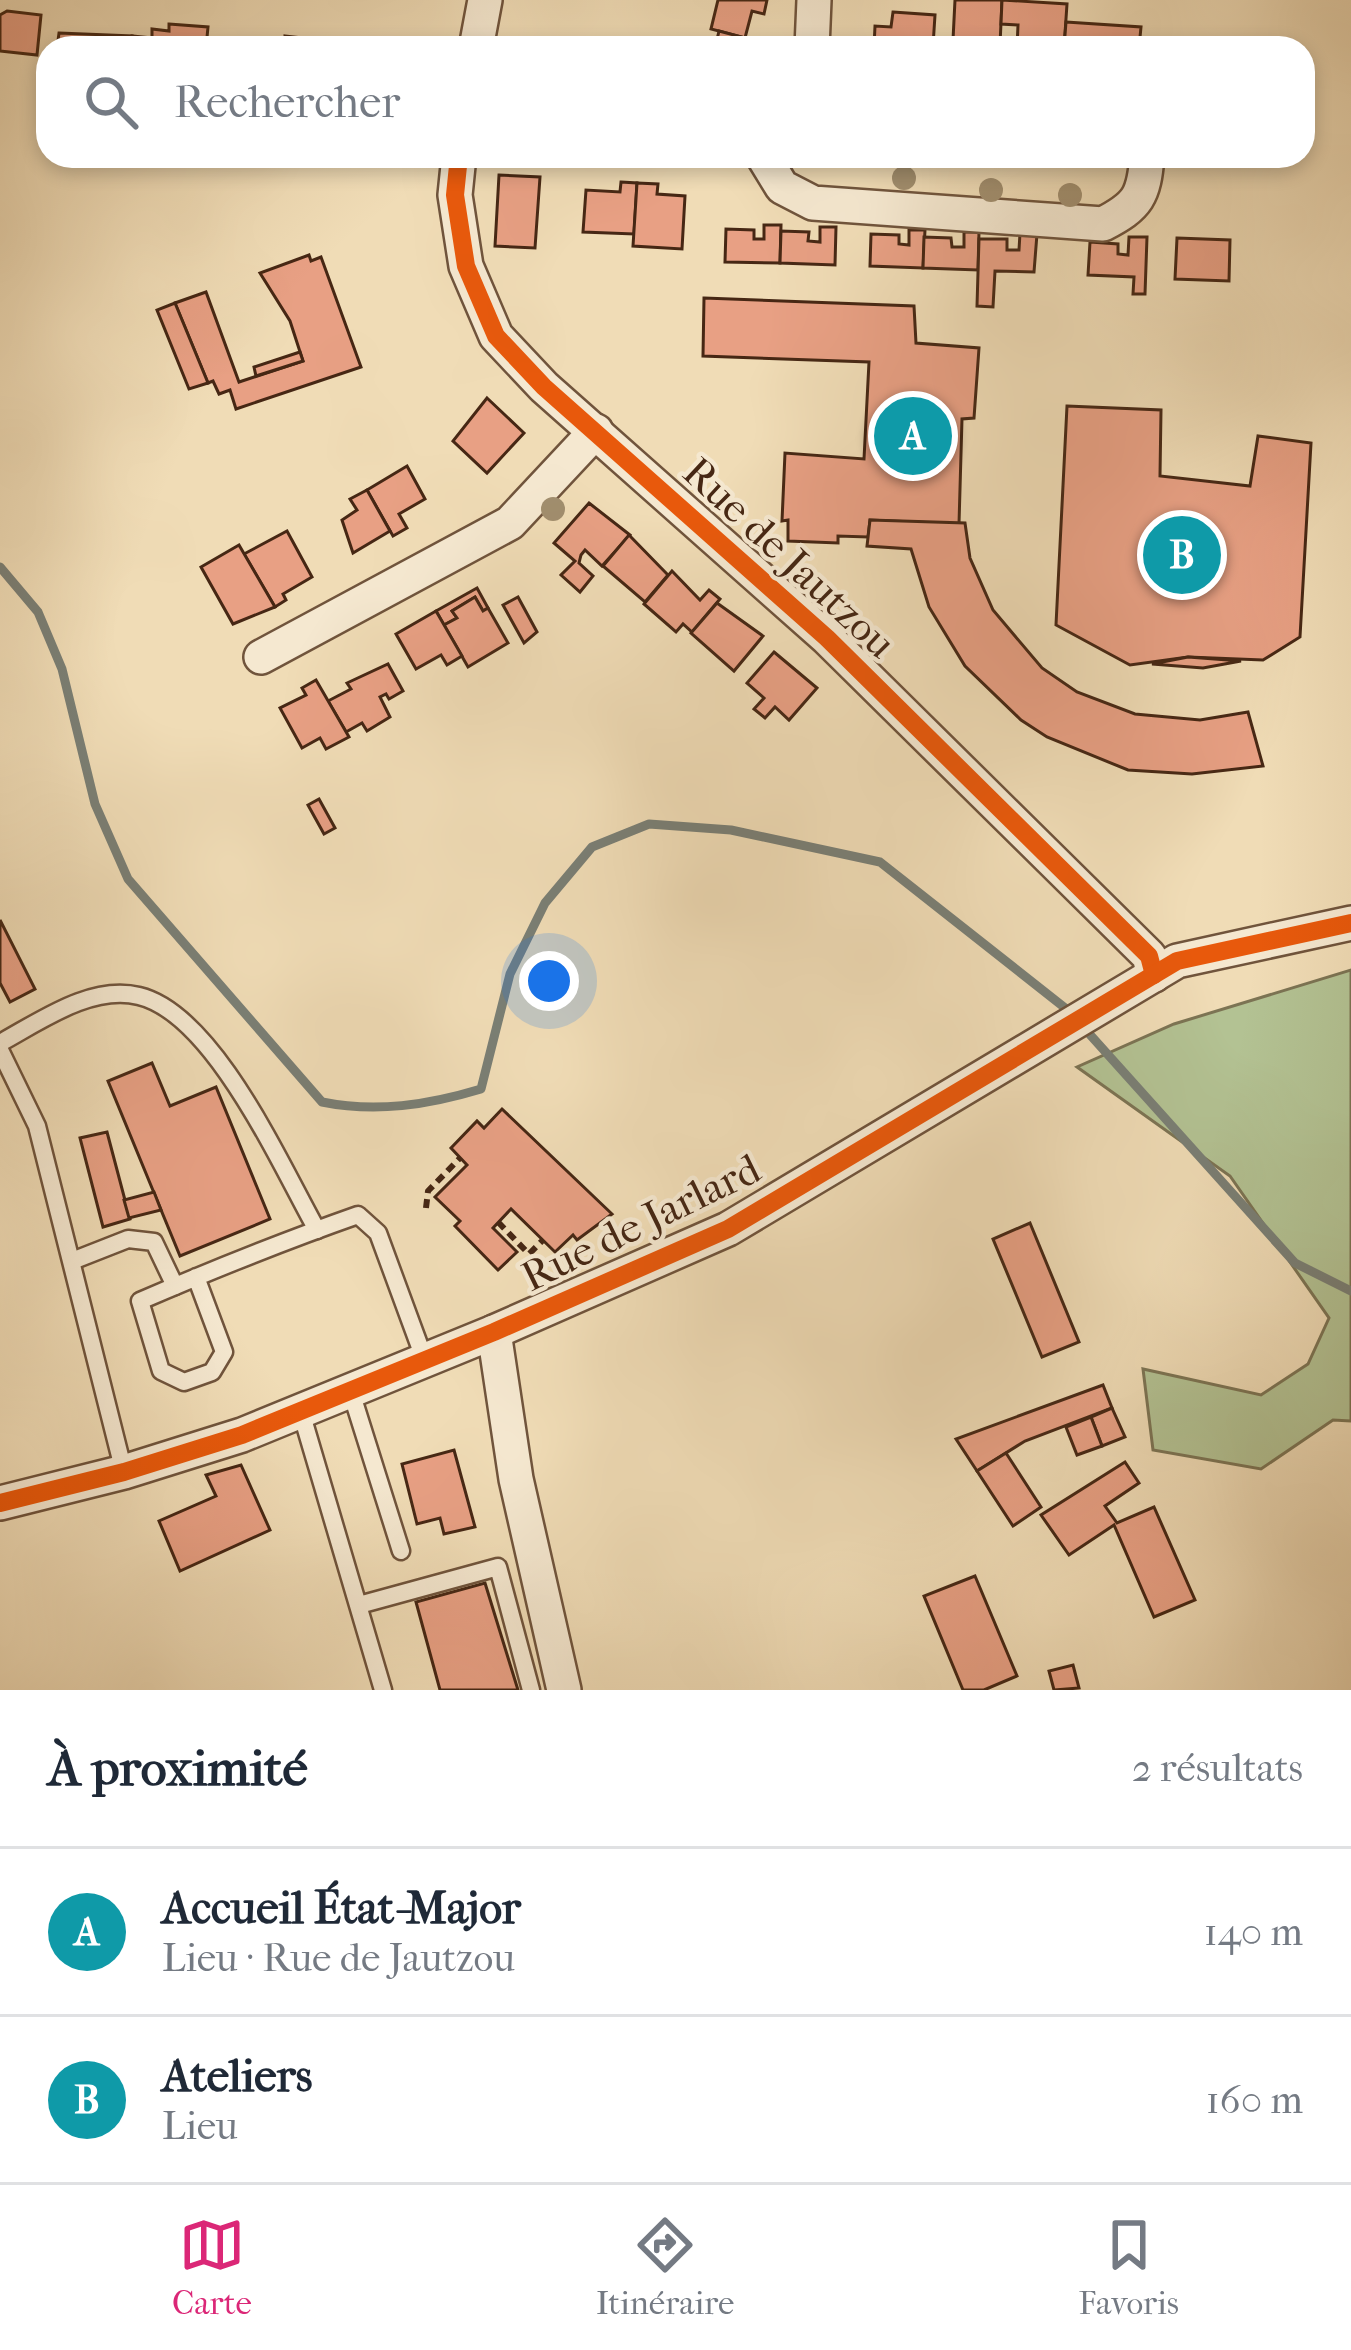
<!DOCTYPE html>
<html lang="fr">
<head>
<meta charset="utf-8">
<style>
	body { margin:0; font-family:"IM FELL French Canon",serif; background:#f2f2f3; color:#1f2937 }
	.you { position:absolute; left:549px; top:981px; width:42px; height:42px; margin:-30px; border:9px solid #fff; border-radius:50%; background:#1a73e8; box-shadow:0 0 0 18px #1a73e833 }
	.badge { display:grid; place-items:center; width:78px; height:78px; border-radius:50%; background:#db2777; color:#fff; font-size:39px; font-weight:700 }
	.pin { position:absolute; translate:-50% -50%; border:6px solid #fff; box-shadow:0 3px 12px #0006 }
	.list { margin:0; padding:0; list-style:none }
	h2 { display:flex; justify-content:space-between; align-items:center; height:156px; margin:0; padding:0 48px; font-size:51px }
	h2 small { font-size:39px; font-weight:400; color:#747a83 }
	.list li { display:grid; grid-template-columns:78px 1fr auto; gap:36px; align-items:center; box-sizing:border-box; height:168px; padding:0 48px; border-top:3px solid #e0e1e3 }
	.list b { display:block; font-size:45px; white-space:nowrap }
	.list p { margin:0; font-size:39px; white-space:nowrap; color:#747a83 }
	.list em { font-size:39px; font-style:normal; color:#747a83 }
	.icon { flex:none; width:66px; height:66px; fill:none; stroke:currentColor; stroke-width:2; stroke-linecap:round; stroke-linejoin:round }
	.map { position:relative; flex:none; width:1351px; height:1690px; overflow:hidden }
	.search { position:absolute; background:#fff; box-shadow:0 6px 18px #0003; left:36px; right:36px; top:36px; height:132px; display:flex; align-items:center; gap:30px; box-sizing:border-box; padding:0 42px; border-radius:36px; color:#747a83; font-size:45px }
	.sheet { height:492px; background:#fff }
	nav { display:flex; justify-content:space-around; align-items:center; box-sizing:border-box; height:168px; border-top:3px solid #e0e1e3; background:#fff; font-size:33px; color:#747a83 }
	nav a { display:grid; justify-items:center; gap:6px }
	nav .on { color:#db2777 }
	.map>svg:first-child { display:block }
	.green { fill:#b3c293; stroke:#7c7454; stroke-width:3 }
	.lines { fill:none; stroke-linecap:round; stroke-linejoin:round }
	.stream { stroke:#7a7f75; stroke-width:9 }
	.building { fill:#e8a084; stroke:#462714; stroke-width:3 }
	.service-casing { stroke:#70543c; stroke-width:21 }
	.minor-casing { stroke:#70543c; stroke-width:38 }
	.path { stroke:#462714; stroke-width:6; stroke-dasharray:9 6; stroke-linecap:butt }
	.service { stroke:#f5e8d0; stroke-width:16 }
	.minor { stroke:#f5e8d0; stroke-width:33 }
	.cycleway-casing { stroke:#f5e8d0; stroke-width:26 }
	.cycleway { stroke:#e8590c; stroke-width:18 }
	.tree { fill:#a18e6e }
	.labels { text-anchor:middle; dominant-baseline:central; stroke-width:9; stroke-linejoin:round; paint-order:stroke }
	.street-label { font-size:42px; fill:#462714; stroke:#f5e8d0 }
</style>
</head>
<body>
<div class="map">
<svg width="1351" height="1690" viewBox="0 0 1351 1690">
	<rect width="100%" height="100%" fill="#f0dcb6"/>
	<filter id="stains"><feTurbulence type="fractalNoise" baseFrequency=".00167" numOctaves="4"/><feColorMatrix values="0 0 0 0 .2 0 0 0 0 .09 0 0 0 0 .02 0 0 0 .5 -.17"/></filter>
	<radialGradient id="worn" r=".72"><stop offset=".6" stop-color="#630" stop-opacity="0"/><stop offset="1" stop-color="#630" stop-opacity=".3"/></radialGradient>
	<path class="green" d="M 1351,970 L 1351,1421 L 1333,1420 L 1261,1469 L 1153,1450 L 1143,1369 L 1261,1395 L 1308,1364 L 1329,1318 L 1230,1176 L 1077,1067 L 1174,1024 Z"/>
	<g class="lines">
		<g class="stream">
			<path d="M 0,567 L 38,612 L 62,669 L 95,804 L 128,879 L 322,1102 C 376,1113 428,1105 481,1089 L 510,974 L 545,903 L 592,847 L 649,824 L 731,830 L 880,862 L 1074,1015"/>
			<path d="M 1084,1028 L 1295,1263 L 1351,1291"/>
		</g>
	</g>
	<g class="building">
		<path d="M 718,0 L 767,0 L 764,14 L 752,11 L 745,38 L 711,29 Z"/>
		<path d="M 955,0 L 1002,0 L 1000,45 L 975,42 L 959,48 L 953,40 Z"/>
		<path d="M 1002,0 L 1067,4 L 1064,48 L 1017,48 L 1018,25 L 1001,24 Z"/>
		<path d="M 7,11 L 41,15 L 37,55 L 0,51 L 0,15 Z"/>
		<path d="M 893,12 L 935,15 L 933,46 L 874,47 L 875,26 L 891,27 Z"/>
		<path d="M 1066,22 L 1141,27 L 1139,48 L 1064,48 Z"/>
		<path d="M 169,24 L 208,27 L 206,48 L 131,48 L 132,36 L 152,38 L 152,29 L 169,31 Z"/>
		<path d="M 719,31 L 753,40 L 751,48 L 715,48 Z"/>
		<path d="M 59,33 L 132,36 L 131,48 L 57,48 Z"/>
		<path d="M 285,36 L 312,39 L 312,48 L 247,48 L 248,38 L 285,46 Z"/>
		<path d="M 499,175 L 540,177 L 535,248 L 495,246 Z"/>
		<path d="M 621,182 L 637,183 L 634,234 L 583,232 L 586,190 L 620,192 Z"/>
		<path d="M 637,183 L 658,184 L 657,194 L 685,196 L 682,249 L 633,246 Z"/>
		<path d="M 764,225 L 781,225 L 780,263 L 725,262 L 726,229 L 754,230 L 754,239 L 764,239 Z"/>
		<path d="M 820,227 L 836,227 L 835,265 L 780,263 L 781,231 L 809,232 L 808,241 L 820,242 Z"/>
		<path d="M 909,230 L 925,230 L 923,268 L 870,266 L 871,234 L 899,235 L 899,244 L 909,245 Z"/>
		<path d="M 964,232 L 979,232 L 978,270 L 923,268 L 924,237 L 951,238 L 952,247 L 964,247 Z"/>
		<path d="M 1020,233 L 1037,234 L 1034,272 L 995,271 L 993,307 L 977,306 L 979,239 L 1007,239 L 1007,250 L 1019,250 Z"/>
		<path d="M 1129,237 L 1147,237 L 1145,294 L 1133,294 L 1134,277 L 1088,275 L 1090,242 L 1118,244 L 1118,254 L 1128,255 Z"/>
		<path d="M 1177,238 L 1230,240 L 1229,281 L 1175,279 Z"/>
		<path d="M 309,255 L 311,261 L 321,257 L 361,367 L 236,409 L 230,390 L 219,394 L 213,381 L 208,383 L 175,303 L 206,292 L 239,382 L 303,361 L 290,321 L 260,273 Z"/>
		<path d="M 704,298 L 914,306 L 916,343 L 979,348 L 974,418 L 962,419 L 959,524 L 870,520 L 868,537 L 838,536 L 838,543 L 788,541 L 788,520 L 782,521 L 785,453 L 864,459 L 869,362 L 703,356 Z"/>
		<path d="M 175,303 L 208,383 L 189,389 L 157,310 Z"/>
		<path d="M 300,352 L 303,361 L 256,376 L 254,367 Z"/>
		<path d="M 487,398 L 524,433 L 487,473 L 453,441 Z"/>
		<path d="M 1067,406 L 1161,410 L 1160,476 L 1250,486 L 1258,436 L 1311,443 L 1300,637 L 1263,660 L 1188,657 L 1130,665 L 1056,625 Z"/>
		<path d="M 407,466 L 425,499 L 399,514 L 407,528 L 393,536 L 367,490 Z"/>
		<path d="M 367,490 L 390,531 L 353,553 L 342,520 L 357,510 L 350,499 Z"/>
		<path d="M 589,503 L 630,535 L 602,566 L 585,550 L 581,555 L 579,563 L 593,576 L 580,592 L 561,575 L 575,561 L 554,543 Z"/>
		<path d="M 870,520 L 965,523 L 970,558 L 993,610 L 1042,668 L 1077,692 L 1135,714 L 1200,720 L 1248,712 L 1263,766 L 1192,774 L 1128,770 L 1047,737 L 1021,720 L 965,666 L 929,607 L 911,549 L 867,546 Z"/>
		<path d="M 287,531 L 312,577 L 283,594 L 286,600 L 275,607 L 244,554 Z"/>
		<path d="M 629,535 L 668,575 L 645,602 L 603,566 Z"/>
		<path d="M 239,545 L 275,607 L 233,624 L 201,567 Z"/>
		<path d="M 672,571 L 700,600 L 709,590 L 720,599 L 692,632 L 683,624 L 676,632 L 644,604 Z"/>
		<path d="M 477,588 L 488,608 L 483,611 L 475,597 L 452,611 L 457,618 L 444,625 L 436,611 Z"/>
		<path d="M 475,597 L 483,611 L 488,608 L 508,643 L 468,667 L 444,625 L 457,618 L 452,611 Z"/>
		<path d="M 518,597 L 537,632 L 524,643 L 503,605 Z"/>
		<path d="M 717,603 L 763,636 L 734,671 L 691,633 Z"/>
		<path d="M 436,611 L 462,656 L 447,665 L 441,655 L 416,669 L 396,634 Z"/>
		<path d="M 774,652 L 817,688 L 789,720 L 775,707 L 765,718 L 754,709 L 764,698 L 747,683 Z"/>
		<path d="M 1188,657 L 1241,661 L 1203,668 L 1152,664 Z"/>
		<path d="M 388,664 L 403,691 L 389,699 L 386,694 L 380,697 L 390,717 L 367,731 L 362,723 L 346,732 L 328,701 L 351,689 L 347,683 Z"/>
		<path d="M 316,680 L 349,737 L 326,749 L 320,738 L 302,748 L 280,708 L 306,695 L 302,688 Z"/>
		<path d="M 319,799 L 335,828 L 324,834 L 308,805 Z"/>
		<path d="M 0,920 L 35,989 L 10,1002 L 0,983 Z"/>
		<path d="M 152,1063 L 170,1106 L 216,1087 L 270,1219 L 180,1256 L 108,1081 Z"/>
		<path d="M 502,1109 L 612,1214 L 577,1240 L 573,1235 L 555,1252 L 511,1209 L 493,1228 L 517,1252 L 498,1270 L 455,1226 L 460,1221 L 435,1197 L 467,1165 L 451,1148 L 477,1121 L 484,1128 Z"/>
		<path d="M 107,1132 L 130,1219 L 103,1227 L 80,1138 Z"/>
		<path d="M 154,1192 L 161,1210 L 129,1218 L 124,1200 Z"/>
		<path d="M 1030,1223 L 1079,1342 L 1042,1357 L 993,1239 Z"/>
		<path d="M 1103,1385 L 1112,1408 L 1025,1441 L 977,1471 L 956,1439 Z"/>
		<path d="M 1112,1408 L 1125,1437 L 1102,1446 L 1091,1417 Z"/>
		<path d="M 1091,1417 L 1102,1446 L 1077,1455 L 1066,1427 Z"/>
		<path d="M 454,1450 L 475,1527 L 444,1534 L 440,1518 L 417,1524 L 402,1464 Z"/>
		<path d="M 1006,1453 L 1041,1507 L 1013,1526 L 977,1471 Z"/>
		<path d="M 1125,1462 L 1139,1483 L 1105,1506 L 1117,1523 L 1154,1507 L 1195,1600 L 1154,1617 L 1114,1525 L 1069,1555 L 1041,1515 Z"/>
		<path d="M 241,1465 L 270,1530 L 180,1571 L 159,1521 L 216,1496 L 206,1475 Z"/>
		<path d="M 975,1576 L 1017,1676 L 984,1690 L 963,1690 L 924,1596 Z"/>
		<path d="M 485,1583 L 518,1690 L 440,1690 L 416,1602 Z"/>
		<path d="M 1073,1665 L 1079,1688 L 1054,1690 L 1049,1671 Z"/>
	</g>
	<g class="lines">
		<defs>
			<g id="service">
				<path d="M 0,1043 C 39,1022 91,984 139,996 C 214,1014 281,1166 317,1230"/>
				<path d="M 0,1050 L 37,1126 L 124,1472"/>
				<path d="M 72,1261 L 128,1239 L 154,1242 L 175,1286"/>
				<path d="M 196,1277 L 224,1352 L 212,1372 L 184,1382 L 161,1371 L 140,1301 C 212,1270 284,1241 358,1215 L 378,1233 L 424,1358"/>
				<path d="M 351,1392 L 401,1551"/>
				<path d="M 301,1412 L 383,1690"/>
				<path d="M 359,1605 L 498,1567 L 531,1690"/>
			</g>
			<g id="minor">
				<path d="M 476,48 L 485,0"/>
				<path d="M 812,48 L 814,0"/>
				<path d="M 459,156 L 455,195 L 466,266 L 496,336 L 544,387 L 827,638 L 1149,956 L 1154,975"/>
				<path d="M 763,156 L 782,187 L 813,203 L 1103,224 C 1138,206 1144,196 1147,156"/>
				<path d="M 261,657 L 510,523 L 596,431"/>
				<path d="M 494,1332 L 516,1479 L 564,1690"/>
				<path d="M 0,1503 L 124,1472 L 242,1435 L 494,1332 L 728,1229 L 1177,961 L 1351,923"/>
			</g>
		</defs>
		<use href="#service" class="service-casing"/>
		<use href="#minor" class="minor-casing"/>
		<g class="path">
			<path d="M 426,1208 L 428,1191 L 460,1158"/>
			<path d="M 498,1222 L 529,1254"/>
			<path d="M 526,1268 L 529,1254 L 543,1240"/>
		</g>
		<use href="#service" class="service"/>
		<use href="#minor" class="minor"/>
		<defs>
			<g id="cycleway">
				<path d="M 459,156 L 455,195 L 466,266 L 496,336 L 544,387 L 827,638 L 1149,956 L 1154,975"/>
				<path d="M 0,1503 L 124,1472 L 242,1435 L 494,1332 L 728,1229 L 1177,961 L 1351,923"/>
			</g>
		</defs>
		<use href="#cycleway" class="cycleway-casing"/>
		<use href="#cycleway" class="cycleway"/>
	</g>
	<g class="tree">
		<circle cx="904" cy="178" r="12"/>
		<circle cx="991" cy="190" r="12"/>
		<circle cx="1070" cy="195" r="12"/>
		<circle cx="553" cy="509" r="12"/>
	</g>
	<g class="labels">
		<g class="street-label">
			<text transform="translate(789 558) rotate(43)">Rue de Jautzou</text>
			<text transform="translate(641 1223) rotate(-26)">Rue de Jarlard</text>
		</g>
	</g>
	<rect width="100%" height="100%" filter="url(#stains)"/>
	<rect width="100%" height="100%" fill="url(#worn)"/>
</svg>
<div class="you"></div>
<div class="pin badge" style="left:913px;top:436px;background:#0f9aa8">A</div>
<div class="pin badge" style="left:1182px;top:555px;background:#0f9aa8">B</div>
<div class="search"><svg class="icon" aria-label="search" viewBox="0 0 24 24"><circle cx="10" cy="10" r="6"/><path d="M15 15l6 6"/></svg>Rechercher</div>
</div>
<section class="sheet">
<h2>À proximité<small>2 résultats</small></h2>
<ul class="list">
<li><span class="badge" style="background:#0f9aa8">A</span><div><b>Accueil État-Major</b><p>Lieu · Rue de Jautzou</p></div><em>140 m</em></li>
<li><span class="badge" style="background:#0f9aa8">B</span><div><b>Ateliers</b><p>Lieu</p></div><em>160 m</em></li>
</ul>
</section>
<nav>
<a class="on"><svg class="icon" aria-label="map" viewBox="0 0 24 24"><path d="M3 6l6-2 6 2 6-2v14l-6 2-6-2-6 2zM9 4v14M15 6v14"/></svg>Carte</a>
<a><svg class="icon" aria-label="directions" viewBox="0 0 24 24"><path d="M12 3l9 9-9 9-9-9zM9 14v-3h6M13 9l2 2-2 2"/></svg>Itinéraire</a>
<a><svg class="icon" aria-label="saved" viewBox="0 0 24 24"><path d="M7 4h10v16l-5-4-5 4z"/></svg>Favoris</a>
</nav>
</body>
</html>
